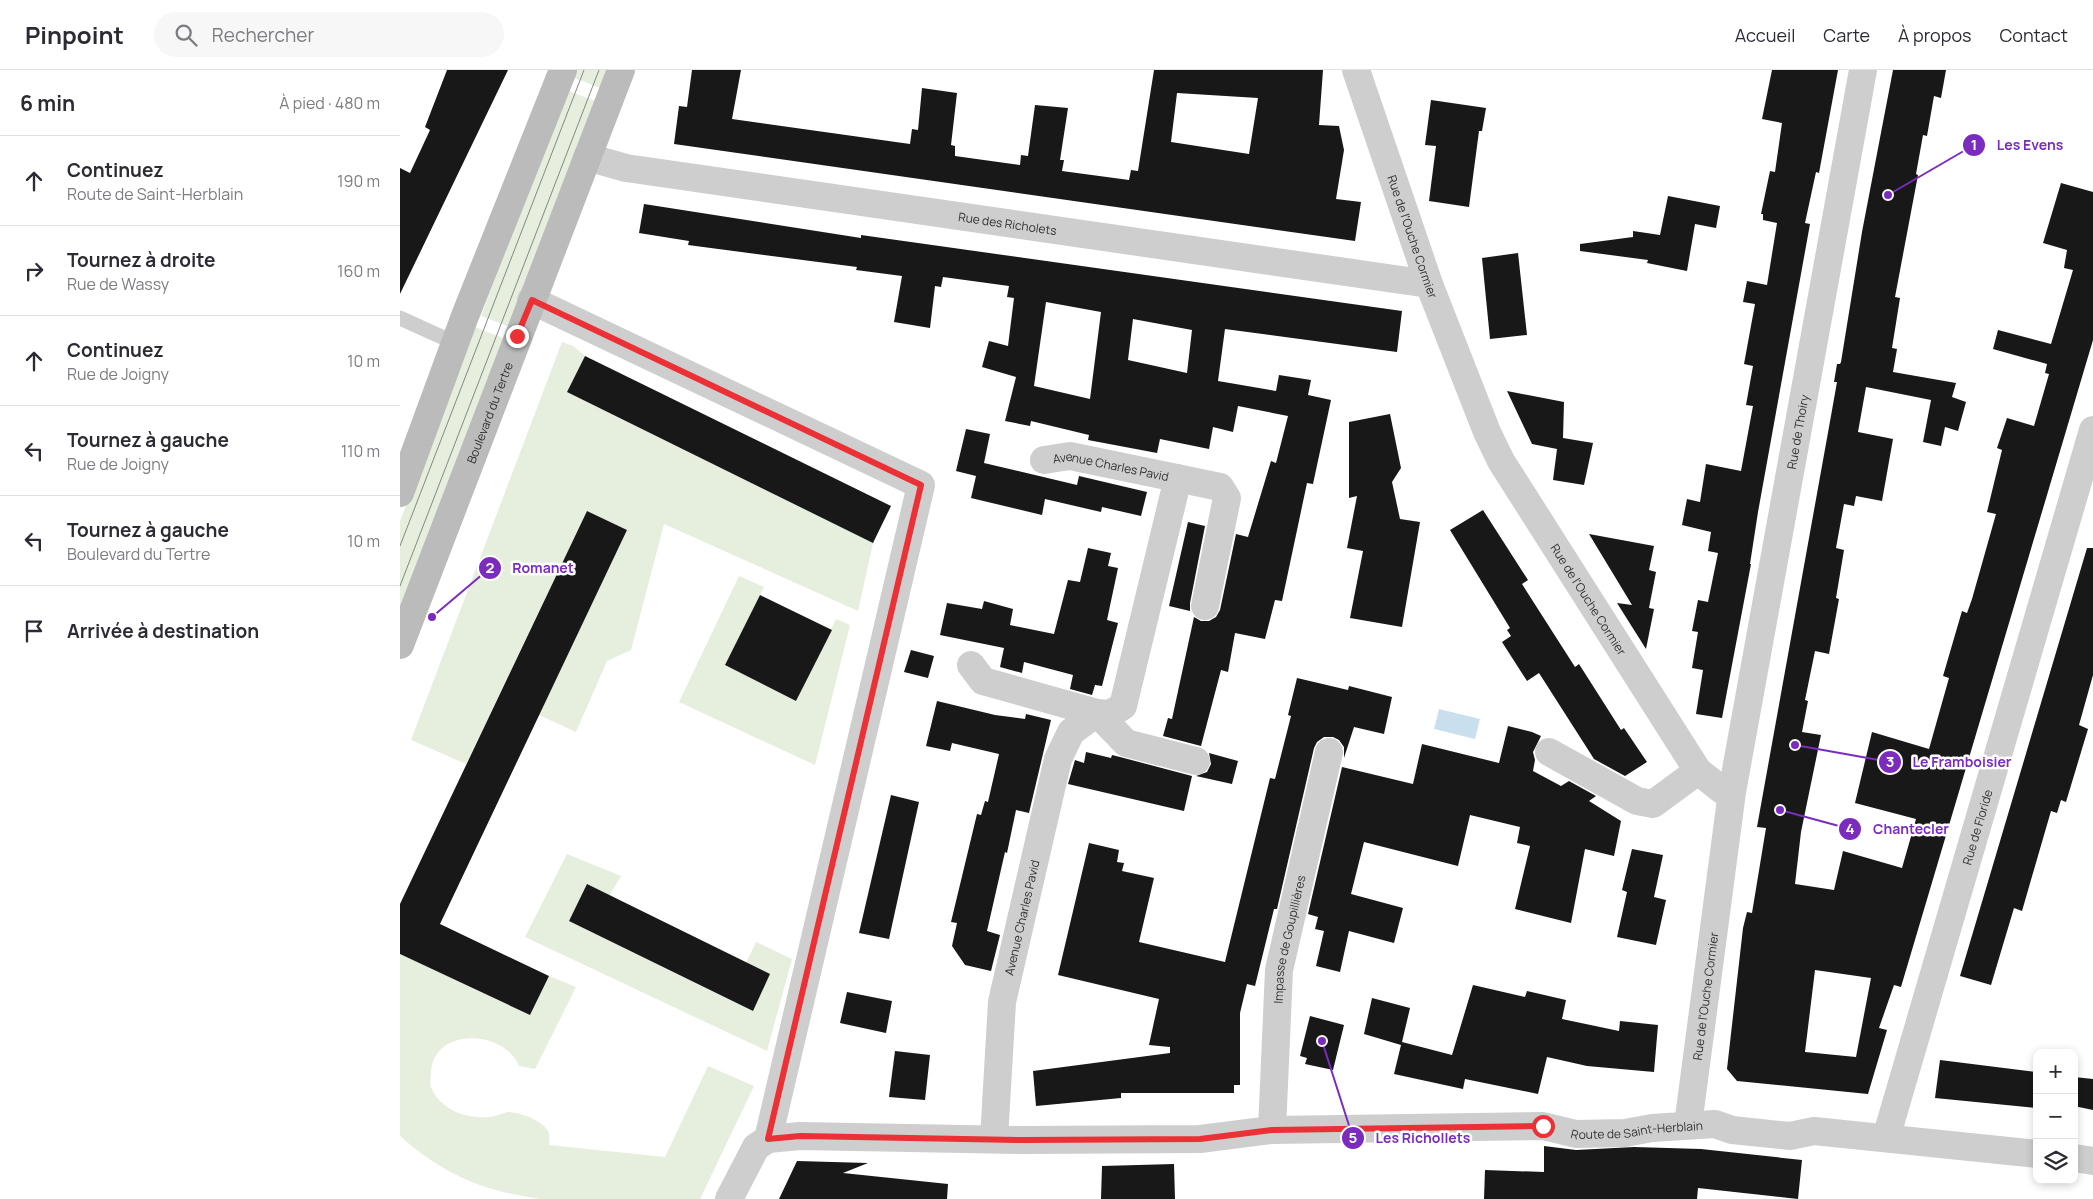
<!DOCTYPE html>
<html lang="fr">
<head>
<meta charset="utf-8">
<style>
	body { margin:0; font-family:Manrope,sans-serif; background:#f7f7f7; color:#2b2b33 }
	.controls { position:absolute; right:15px; bottom:15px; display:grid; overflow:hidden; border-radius:10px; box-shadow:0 2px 8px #0003 }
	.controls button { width:45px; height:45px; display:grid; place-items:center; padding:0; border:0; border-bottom:1px solid #e1e1e2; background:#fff; color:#2b2b33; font:25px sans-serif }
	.stop { position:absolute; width:15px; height:15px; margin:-11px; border:4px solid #eb3036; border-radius:50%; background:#fff }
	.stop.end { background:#eb3036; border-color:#fff; box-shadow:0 1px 5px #0008 }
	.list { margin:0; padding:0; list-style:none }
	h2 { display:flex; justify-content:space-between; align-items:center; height:65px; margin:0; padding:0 20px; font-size:21px }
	h2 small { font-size:16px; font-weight:400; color:#7c7c81 }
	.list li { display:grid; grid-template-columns:32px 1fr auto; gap:15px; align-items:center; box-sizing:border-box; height:90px; padding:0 20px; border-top:1px solid #e1e1e2 }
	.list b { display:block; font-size:19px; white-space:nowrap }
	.list p { margin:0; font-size:16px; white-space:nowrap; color:#7c7c81 }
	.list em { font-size:16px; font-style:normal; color:#7c7c81 }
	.icon { flex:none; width:28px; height:28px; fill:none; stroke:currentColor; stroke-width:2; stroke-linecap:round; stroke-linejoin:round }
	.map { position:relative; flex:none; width:1693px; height:1129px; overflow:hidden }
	header { display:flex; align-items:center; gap:30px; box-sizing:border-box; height:70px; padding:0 25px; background:#fff; border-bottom:1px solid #e1e1e2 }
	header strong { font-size:24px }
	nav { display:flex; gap:28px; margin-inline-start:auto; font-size:18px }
	.search { width:350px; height:45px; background:#f7f7f7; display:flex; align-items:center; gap:12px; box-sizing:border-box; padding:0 18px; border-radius:28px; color:#7c7c81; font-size:19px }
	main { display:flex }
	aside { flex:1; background:#fff }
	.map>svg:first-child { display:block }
	.green { fill:#e6eede }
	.water { fill:#cadfee }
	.building { fill:#181818; fill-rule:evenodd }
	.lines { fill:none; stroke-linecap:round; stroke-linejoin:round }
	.service { stroke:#cecece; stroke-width:15 }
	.minor { stroke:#cecece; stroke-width:28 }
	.secondary { stroke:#bbb; stroke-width:28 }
	.tram { stroke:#868686; stroke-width:1 }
	.route { stroke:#eb3036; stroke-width:6 }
	.labels { text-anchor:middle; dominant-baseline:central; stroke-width:5; stroke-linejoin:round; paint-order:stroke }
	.street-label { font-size:12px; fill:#313131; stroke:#fff }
	.leader { fill:none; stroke:#7b2cbf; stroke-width:2 }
	.callout-dot { fill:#7b2cbf; stroke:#fff; stroke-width:2 }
	.mark-label { font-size:15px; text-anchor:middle; font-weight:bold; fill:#fff }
	.callout-label { font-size:14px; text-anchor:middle; font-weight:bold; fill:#7b2cbf; stroke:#fff; stroke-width:5; stroke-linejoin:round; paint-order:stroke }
</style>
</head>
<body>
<header>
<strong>Pinpoint</strong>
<div class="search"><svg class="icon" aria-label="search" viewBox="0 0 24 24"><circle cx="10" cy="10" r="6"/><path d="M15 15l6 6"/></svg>Rechercher</div>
<nav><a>Accueil</a><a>Carte</a><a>À propos</a><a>Contact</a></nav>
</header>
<main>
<aside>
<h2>6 min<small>À pied · 480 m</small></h2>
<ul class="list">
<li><svg class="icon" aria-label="ahead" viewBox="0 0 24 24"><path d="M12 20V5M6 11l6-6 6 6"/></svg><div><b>Continuez</b><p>Route de Saint-Herblain</p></div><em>190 m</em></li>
<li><svg class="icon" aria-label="right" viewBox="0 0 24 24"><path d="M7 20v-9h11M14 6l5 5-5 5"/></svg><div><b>Tournez à droite</b><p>Rue de Wassy</p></div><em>160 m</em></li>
<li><svg class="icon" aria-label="ahead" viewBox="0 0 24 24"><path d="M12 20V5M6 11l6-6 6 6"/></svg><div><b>Continuez</b><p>Rue de Joigny</p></div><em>10 m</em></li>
<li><svg class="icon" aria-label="left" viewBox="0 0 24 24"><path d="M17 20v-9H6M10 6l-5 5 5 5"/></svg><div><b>Tournez à gauche</b><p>Rue de Joigny</p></div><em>110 m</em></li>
<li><svg class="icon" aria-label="left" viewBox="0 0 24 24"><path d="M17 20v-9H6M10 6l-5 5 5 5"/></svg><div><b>Tournez à gauche</b><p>Boulevard du Tertre</p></div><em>10 m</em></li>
<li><svg class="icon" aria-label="arrive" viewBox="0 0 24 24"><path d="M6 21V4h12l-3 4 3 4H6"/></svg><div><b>Arrivée à destination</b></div></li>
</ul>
</aside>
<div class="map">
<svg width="1693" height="1129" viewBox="0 0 1693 1129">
	<rect width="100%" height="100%" fill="#fff"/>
	<g class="green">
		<path d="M 175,0 L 213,0 L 205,20 L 172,7 Z"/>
		<path d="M 166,20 L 198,32 L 113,258 L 81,246 Z"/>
		<path d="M 75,257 L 108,270 L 0,554 L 0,451 Z"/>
		<path d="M 162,272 L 173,276 L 185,286 L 167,322 L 473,473 L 458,541 L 264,454 L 231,580 L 207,591 L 176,662 L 139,645 L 227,460 L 187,441 L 66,694 L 11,670 Z"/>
		<path d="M 339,506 L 364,517 L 325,595 L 396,631 L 436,549 L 450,555 L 415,695 L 279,632 Z"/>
		<path d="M 167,784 L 221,806 L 209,826 L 187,815 L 169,851 L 352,941 L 370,905 L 346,893 L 356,872 L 392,889 L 367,981 L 125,867 Z"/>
		<path d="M 0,884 L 130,945 L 149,906 L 176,917 L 135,999 L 119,996 C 105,960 34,956 31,1002 C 31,1006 29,1012 31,1017 C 40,1041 71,1051 95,1046 C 100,1045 105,1042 109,1042 C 122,1043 144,1051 149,1063 C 150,1066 149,1072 149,1075 L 265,1087 L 308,996 L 354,1016 L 300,1129 L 141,1129 C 83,1121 44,1105 0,1066 Z"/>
	</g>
	<path class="water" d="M 1039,639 L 1080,649 L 1075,669 L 1034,659 Z"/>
	<g class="building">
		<path d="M 47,0 L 108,0 L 0,224 L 0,98 L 10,103 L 30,60 L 25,57 Z"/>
		<path d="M 292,0 L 341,0 L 332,49 L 510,74 L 512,59 L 518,60 L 522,18 L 557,23 L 551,75 L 555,76 L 555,86 L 620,95 L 621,85 L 628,86 L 635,35 L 668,38 L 660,90 L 664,90 L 662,101 L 729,110 L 731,100 L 738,101 L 754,0 L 923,0 L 919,55 L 939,56 L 944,80 L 936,129 L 961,132 L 955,171 L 274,74 L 279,36 L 287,37 ZM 777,23 L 858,28 L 849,84 L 771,72 Z"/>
		<path d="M 1372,0 L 1438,0 L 1419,103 L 1416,102 L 1405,153 L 1410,154 L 1358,442 L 1350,494 L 1351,494 L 1322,648 L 1296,644 L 1303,600 L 1292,598 L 1298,562 L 1292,561 L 1298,530 L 1308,532 L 1318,483 L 1308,481 L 1311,462 L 1282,455 L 1287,429 L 1300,432 L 1306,394 L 1341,401 L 1353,336 L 1346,335 L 1353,296 L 1344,294 L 1355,234 L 1343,232 L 1347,211 L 1367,215 L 1377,153 L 1363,150 L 1363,144 L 1361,144 L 1370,101 L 1375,102 L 1382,53 L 1362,49 Z"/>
		<path d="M 1493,0 L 1546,0 L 1541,28 L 1534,26 L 1527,66 L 1523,65 L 1516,104 L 1518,105 L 1495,227 L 1500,228 L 1492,278 L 1497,279 L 1493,302 L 1556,313 L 1552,327 L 1566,332 L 1558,361 L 1545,357 L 1541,376 L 1523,372 L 1531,330 L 1466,317 L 1458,362 L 1493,369 L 1482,431 L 1456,426 L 1454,436 L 1444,434 L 1436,478 L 1444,480 L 1436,528 L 1439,529 L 1429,584 L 1415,581 L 1405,630 L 1408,631 L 1402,662 L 1421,665 L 1401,762 L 1395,814 L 1434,820 L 1443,781 L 1502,798 L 1516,749 L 1455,733 L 1472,662 L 1529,679 L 1549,608 L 1543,606 L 1562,541 L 1567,543 L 1572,529 L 1596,444 L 1587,442 L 1602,380 L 1597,378 L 1607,348 L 1634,356 L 1649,304 L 1645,303 L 1647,294 L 1593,279 L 1598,260 L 1651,274 L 1673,200 L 1664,198 L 1667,180 L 1643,173 L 1661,113 L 1693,122 L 1693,270 L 1501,917 L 1494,915 L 1479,958 L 1487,960 L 1468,1024 L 1337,1011 L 1327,999 L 1343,858 L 1347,842 L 1352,843 L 1366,758 L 1357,757 L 1429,357 L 1437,312 L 1434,312 L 1437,294 L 1440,294 L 1441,292 L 1462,162 ZM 1415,900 L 1471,908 L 1456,987 L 1405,982 Z"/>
		<path d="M 1031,30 L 1086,38 L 1082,61 L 1079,61 L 1069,137 L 1029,131 L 1036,76 L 1025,75 Z"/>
		<path d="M 1268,126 L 1320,136 L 1316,158 L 1295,154 L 1287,201 L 1247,193 L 1248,190 L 1180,181 L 1180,174 L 1233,167 L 1233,161 L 1260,165 Z"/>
		<path d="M 244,134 L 461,168 L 461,165 L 1002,241 L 997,282 L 825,259 L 818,311 L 876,321 L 879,305 L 911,310 L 908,325 L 931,330 L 913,414 L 907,413 L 882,531 L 875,530 L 865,569 L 835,563 L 828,602 L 821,600 L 801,676 L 763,666 L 768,648 L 772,649 L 794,547 L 801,551 L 809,551 L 816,547 L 820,540 L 836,464 L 848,467 L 871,391 L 876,393 L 888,346 L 838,336 L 833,362 L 813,357 L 809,379 L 760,369 L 757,383 L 688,370 L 689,365 L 631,351 L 630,356 L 605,351 L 616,307 L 582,297 L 589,271 L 608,276 L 614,228 L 607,227 L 609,216 L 543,207 L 541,217 L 535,216 L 530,258 L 494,252 L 502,206 L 456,200 L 457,197 L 288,175 L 289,171 L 239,163 ZM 646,232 L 701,242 L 690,329 L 634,316 ZM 733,249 L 792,260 L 787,303 L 728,290 Z"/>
		<path d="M 1118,183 L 1127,265 L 1090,269 L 1082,188 Z"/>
		<path d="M 185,286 L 491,436 L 473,473 L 167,322 Z"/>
		<path d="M 1107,321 L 1164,332 L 1163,368 L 1193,373 L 1184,415 L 1153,410 L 1157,379 L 1132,374 Z"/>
		<path d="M 990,344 L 1001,398 L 992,412 L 1000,449 L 1020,452 L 1002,557 L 950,548 L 963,481 L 947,478 L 957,426 L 949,428 L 949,352 Z"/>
		<path d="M 566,359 L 590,364 L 584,393 L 677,415 L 679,406 L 747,422 L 741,446 L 702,437 L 701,442 L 645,429 L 642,445 L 571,428 L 576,406 L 556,401 Z"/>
		<path d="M 1083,440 L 1128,510 L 1122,514 L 1175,597 L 1179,594 L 1221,660 L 1224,658 L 1247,692 L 1225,706 L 1194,689 L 1139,603 L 1127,611 L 1102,572 L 1111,566 L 1107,560 L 1110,558 L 1050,460 Z"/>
		<path d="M 187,441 L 227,460 L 40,854 L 149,906 L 130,945 L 0,884 L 0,834 Z"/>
		<path d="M 788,452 L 805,456 L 790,533 L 790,541 L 769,536 Z"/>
		<path d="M 1189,464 L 1254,476 L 1249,500 L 1256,502 L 1249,538 L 1254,539 L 1246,579 L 1217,533 L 1232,535 Z"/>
		<path d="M 688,478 L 711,483 L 708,496 L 718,498 L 707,550 L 718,553 L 702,616 L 695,615 L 692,625 L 670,619 L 673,605 L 624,592 L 622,603 L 600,597 L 604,578 L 540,565 L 547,533 L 582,539 L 584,531 L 613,539 L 610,555 L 654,564 L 668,510 L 680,512 Z"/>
		<path d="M 1687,478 L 1693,478 L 1693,605 L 1679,655 L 1688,659 L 1666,732 L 1661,730 L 1657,743 L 1651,741 L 1622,841 L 1614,838 L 1591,915 L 1560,906 Z"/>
		<path d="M 360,525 L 432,560 L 396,631 L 325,595 Z"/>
		<path d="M 511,580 L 534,586 L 528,608 L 504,602 Z"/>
		<path d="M 897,608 L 948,620 L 949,616 L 992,627 L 984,664 L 954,657 L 944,688 L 944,677 L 939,670 L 933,667 L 924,667 L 917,672 L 914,678 L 877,839 L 874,839 L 855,916 L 847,914 L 840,943 L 840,1015 L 834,1015 L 834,1023 L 721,1023 L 721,1028 L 636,1036 L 633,1001 L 770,983 L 770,977 L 749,975 L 759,929 L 658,905 L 689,773 L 719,780 L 717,792 L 724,793 L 722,801 L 754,808 L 739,872 L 825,892 L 870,708 L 875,709 L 891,646 L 888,645 Z"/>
		<path d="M 537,631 L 595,645 L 625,649 L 626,644 L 651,650 L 629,743 L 616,740 L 607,783 L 605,782 L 587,861 L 600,865 L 591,901 L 565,895 L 552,876 L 557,853 L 551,852 L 577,744 L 581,745 L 585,731 L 588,732 L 599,684 L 552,673 L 550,681 L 526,676 Z"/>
		<path d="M 1108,656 L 1132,662 L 1141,666 L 1133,682 L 1135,690 L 1133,701 L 1161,716 L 1169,711 L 1196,726 L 1189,731 L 1221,751 L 1214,786 L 1185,779 L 1171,853 L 1115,839 L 1130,776 L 1117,773 L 1120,757 L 1070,745 L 1058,796 L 964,772 L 951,824 L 1003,838 L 994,873 L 949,861 L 940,902 L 916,896 L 924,861 L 915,859 L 918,847 L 908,844 L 942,697 L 1013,714 L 1022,674 L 1099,693 Z"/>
		<path d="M 686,682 L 711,688 L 712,685 L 720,687 L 792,706 L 784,741 L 668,714 L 675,690 L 684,693 Z"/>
		<path d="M 809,683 L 838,691 L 832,714 L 796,706 L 807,702 L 811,694 Z"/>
		<path d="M 491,725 L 519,732 L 489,869 L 459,863 Z"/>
		<path d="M 1232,779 L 1263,785 L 1254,827 L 1266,830 L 1256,875 L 1217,867 L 1227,822 L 1222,820 Z"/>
		<path d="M 187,814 L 370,904 L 353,941 L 169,851 Z"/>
		<path d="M 1073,915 L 1125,927 L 1127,921 L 1166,930 L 1162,949 L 1219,961 L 1220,951 L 1258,955 L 1254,1002 L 1187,996 L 1147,987 L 1138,1024 L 1065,1009 L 1063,1019 L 994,1004 L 1001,975 L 964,964 L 972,928 L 1010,938 L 1002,972 L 1052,985 Z"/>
		<path d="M 447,922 L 492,931 L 486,963 L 440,953 Z"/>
		<path d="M 910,946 L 944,955 L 933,1000 L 905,994 L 907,988 L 900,986 Z"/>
		<path d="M 495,981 L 530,985 L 525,1030 L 489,1027 Z"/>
		<path d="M 1540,990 L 1637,1002 L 1637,1038 L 1535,1028 Z"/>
		<path d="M 1674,1007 L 1693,1009 L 1693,1040 L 1674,1036 Z"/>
		<path d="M 1144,1076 L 1176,1080 L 1234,1077 L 1301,1079 L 1402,1090 L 1398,1129 L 1298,1118 L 1297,1129 L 1084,1129 L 1085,1100 L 1144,1102 Z"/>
		<path d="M 397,1091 L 468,1093 L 443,1103 L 548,1114 L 547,1129 L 379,1129 Z"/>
		<path d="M 774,1094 L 775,1129 L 701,1129 L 702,1096 Z"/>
	</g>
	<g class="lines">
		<path class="service" d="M 0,248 L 55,273"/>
		<g class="minor">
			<path id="s1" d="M 956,0 L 1029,214 L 1087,362 L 1101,391 L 1298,701 L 1322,720 L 1332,722"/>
			<path id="s2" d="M 187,87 L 226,98 L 1029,214"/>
			<path d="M 131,230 L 521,415 L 368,1069"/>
			<path id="s3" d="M 644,390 L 670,386 L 820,417 L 827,428 L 805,536"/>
			<path d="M 571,595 L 583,611 L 697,643 L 726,673 L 796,691"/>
			<path d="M 1149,682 L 1237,731 L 1253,734 L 1298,701"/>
			<path id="s4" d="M 1288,1055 L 1332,722 L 1463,0"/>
			<path id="s5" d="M 872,1060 L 879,900 L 929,682"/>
			<path id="s6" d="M 1486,1068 L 1693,360"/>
			<path id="s7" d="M 594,1069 L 602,932 L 658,689 L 671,662 L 697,643 L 710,644 L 723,636 L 778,408"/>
			<path d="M 1674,1088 L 1693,1091"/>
			<path id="s8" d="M 329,1129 L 356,1077 L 368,1069 L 400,1066 L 622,1070 L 800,1069 L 872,1060 L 1143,1056 L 1176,1064 L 1225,1063 L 1252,1058 L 1315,1054 L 1332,1060 L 1390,1066 L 1414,1061 L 1637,1084"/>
		</g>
		<g class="secondary">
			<path d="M 0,423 L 65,246 L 163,0"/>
			<path id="s9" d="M 0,575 L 221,0"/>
		</g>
		<g class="tram">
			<path d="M 0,476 L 184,0"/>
			<path d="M 0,516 L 199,0"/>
		</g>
	</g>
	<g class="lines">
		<path class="route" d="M 117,266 L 132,230 L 521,415 L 368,1069 L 400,1066 L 622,1070 L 800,1069 L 872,1060 L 1143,1056"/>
	</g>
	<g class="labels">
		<g class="street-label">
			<text stroke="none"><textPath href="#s2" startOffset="426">Rue des Richolets</textPath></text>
			<text stroke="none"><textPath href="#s1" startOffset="176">Rue de l'Ouche Cormier</textPath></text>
			<text stroke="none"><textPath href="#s9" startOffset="249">Boulevard du Tertre</textPath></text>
			<text stroke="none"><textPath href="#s4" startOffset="702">Rue de Thoiry</textPath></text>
			<text stroke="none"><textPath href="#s3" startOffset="68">Avenue Charles Pavid</textPath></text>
			<text stroke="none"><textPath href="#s1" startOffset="581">Rue de l'Ouche Cormier</textPath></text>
			<text stroke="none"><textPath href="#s6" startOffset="324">Rue de Floride</textPath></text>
			<text stroke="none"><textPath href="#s7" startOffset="224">Avenue Charles Pavid</textPath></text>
			<text stroke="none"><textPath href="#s5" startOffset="192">Impasse de Goupillières</textPath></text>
			<text stroke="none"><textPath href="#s4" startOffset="130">Rue de l'Ouche Cormier</textPath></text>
			<text stroke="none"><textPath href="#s8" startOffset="944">Route de Saint-Herblain</textPath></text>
		</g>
	</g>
	<path class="leader" d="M1488 125L1574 75M32 547L90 498M1395 675L1490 692M1380 740L1450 759M922 971L953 1068"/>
	<g class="callout-dot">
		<circle cx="1488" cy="125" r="5"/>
		<circle cx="32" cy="547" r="5"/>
		<circle cx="1395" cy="675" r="5"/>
		<circle cx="1380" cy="740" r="5"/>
		<circle cx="922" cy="971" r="5"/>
		<circle cx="1574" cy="75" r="12"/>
		<circle cx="90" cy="498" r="12"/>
		<circle cx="1490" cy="692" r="12"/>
		<circle cx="1450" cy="759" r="12"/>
		<circle cx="953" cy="1068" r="12"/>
	</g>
	<g class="mark-label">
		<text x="1574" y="80">1</text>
		<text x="90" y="503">2</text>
		<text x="1490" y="697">3</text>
		<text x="1450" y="764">4</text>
		<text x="953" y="1073">5</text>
	</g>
	<g class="callout-label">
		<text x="1630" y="80">Les Evens</text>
		<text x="143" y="503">Romanet</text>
		<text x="1562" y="697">Le Framboisier</text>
		<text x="1511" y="764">Chantecler</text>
		<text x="1023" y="1073">Les Richollets</text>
	</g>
</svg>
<div class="controls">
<button>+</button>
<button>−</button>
<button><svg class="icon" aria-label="layers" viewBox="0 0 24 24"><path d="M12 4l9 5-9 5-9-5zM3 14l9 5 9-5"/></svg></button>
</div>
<div class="stop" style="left:1143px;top:1056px"></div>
<div class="stop end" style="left:117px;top:266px"></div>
</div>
</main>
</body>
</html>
